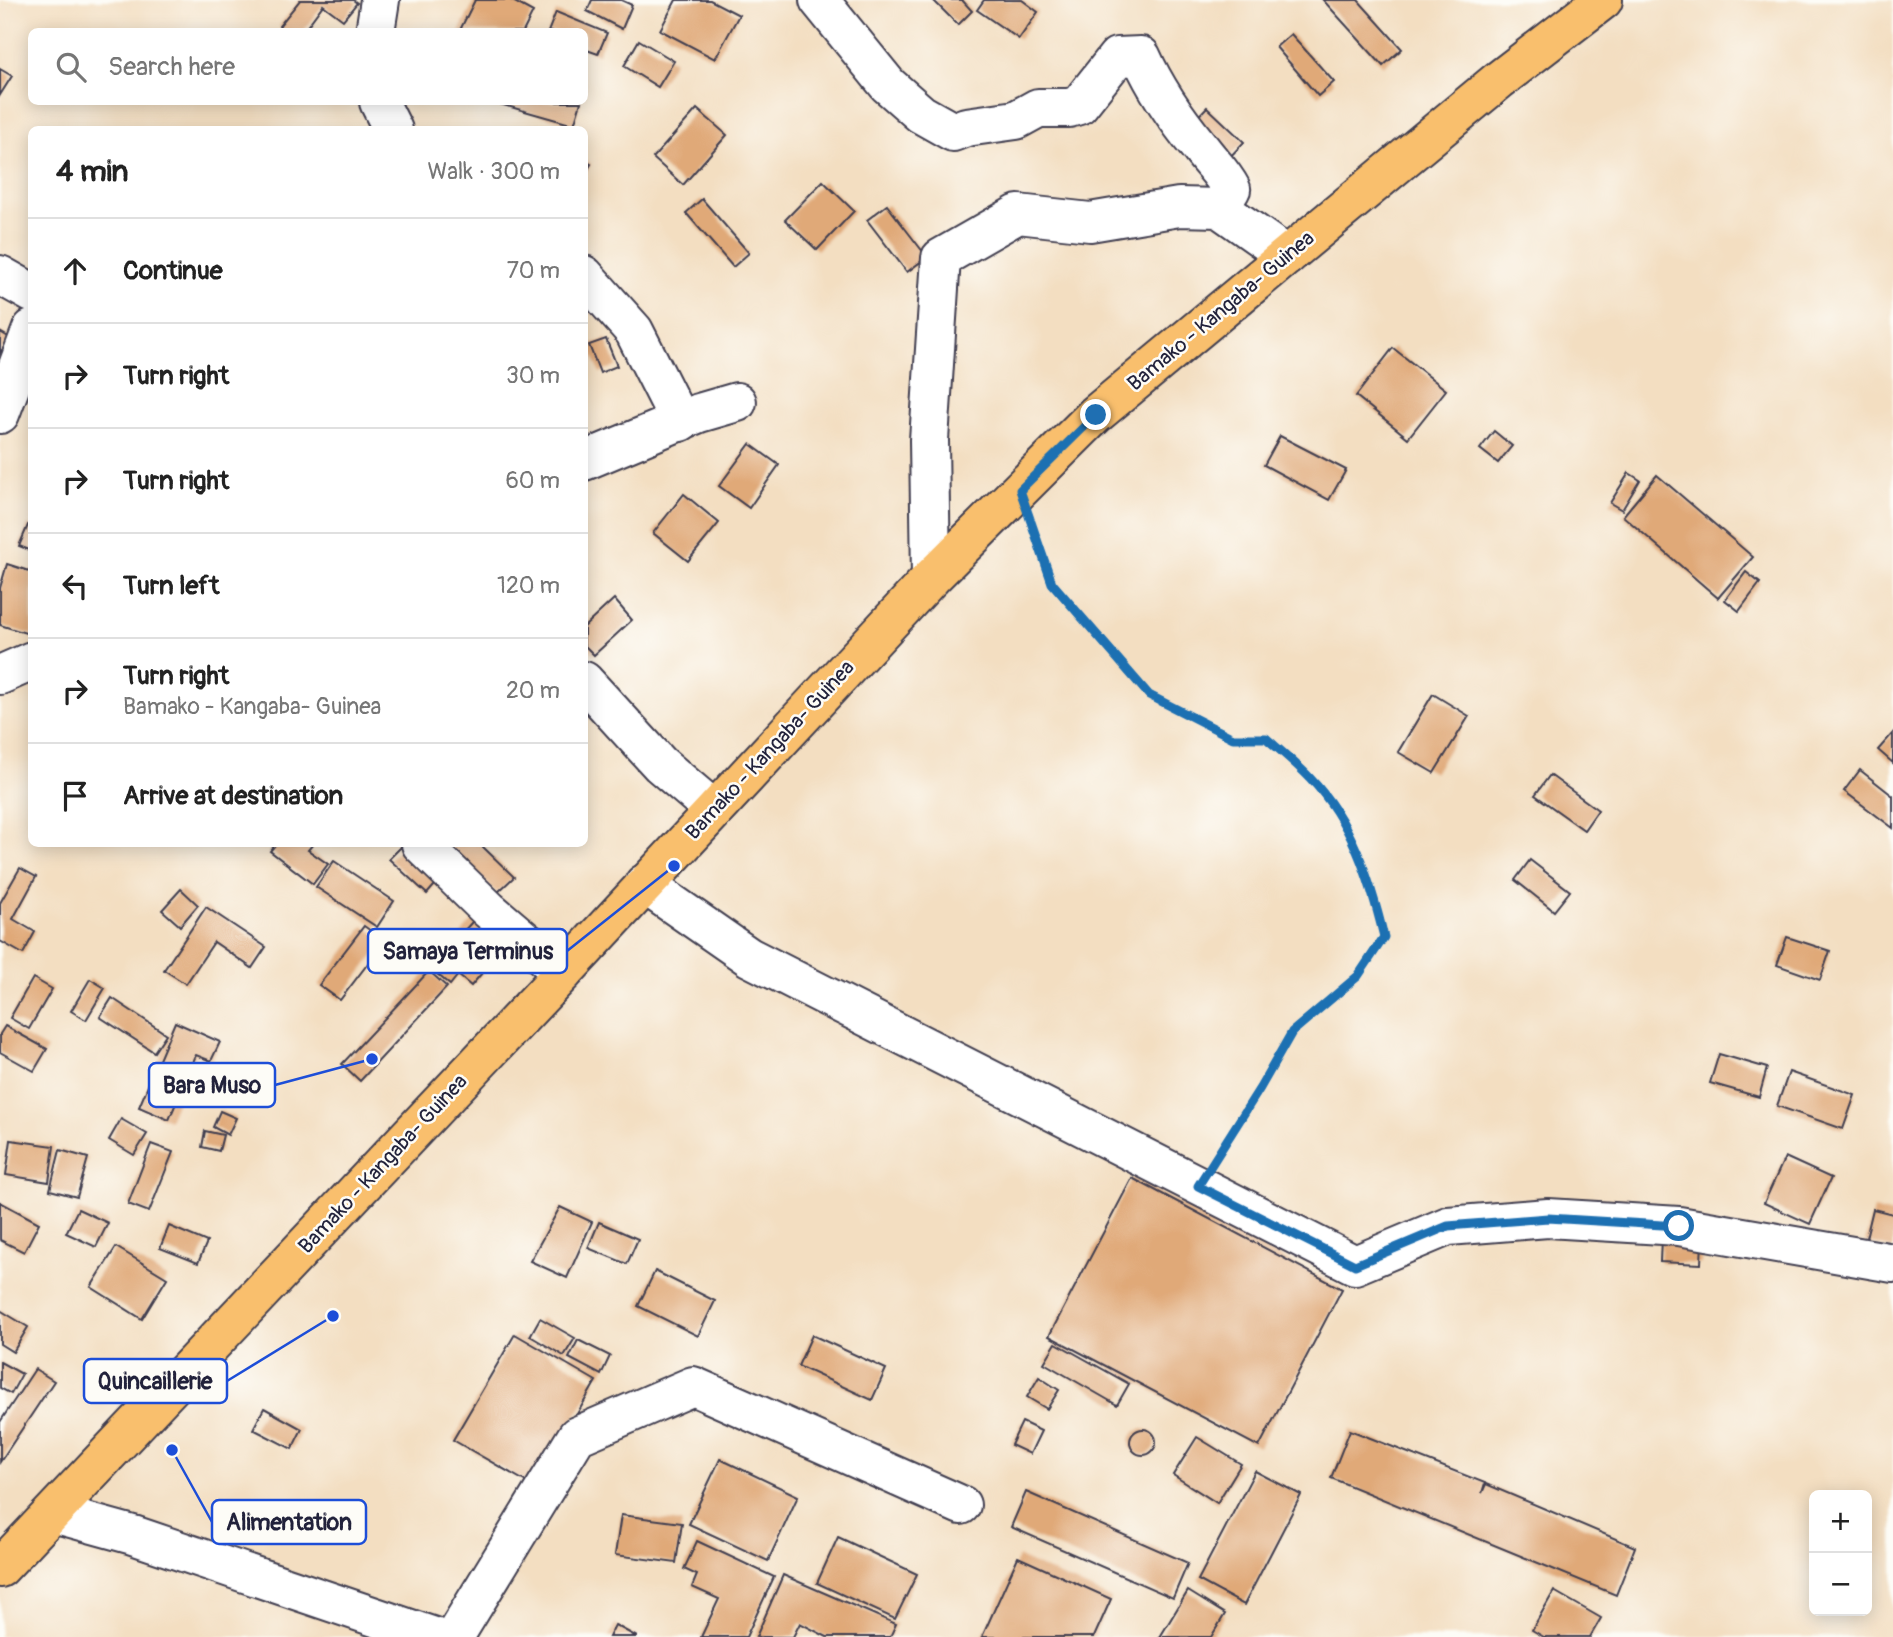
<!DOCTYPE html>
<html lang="en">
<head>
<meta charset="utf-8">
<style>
	body { margin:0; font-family:Pangolin,sans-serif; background:#f6f6f6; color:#222 }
	.controls { position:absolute; right:21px; bottom:21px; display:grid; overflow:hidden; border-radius:10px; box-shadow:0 4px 18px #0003 }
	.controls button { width:63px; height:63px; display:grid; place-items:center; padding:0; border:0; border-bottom:2px solid #e0e0e0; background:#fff; color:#222; font:35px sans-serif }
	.stop { position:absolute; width:21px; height:21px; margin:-16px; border:5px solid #1f6fb2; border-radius:50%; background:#fff }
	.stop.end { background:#1f6fb2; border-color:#fff; box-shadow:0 2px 7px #0008 }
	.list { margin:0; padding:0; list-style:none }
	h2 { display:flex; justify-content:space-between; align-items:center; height:91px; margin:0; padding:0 28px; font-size:30px }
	h2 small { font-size:23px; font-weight:400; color:#767676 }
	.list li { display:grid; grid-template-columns:46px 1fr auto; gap:21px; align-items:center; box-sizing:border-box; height:105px; padding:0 28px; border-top:2px solid #e0e0e0 }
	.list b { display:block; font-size:26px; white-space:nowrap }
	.list p { margin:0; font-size:23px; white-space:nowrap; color:#767676 }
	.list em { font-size:23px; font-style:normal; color:#767676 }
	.icon { flex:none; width:38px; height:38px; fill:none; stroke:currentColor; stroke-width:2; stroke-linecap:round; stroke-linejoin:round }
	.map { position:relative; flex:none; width:1893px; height:1637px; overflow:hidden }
	.search { position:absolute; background:#fff; box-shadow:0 4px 18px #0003; left:28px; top:28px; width:560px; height:77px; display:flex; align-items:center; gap:18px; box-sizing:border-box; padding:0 24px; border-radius:10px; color:#767676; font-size:26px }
	.panel { position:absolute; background:#fff; box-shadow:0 4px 18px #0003; left:28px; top:126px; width:560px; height:721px; border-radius:10px }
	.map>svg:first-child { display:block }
	.building { fill:#e0a978 }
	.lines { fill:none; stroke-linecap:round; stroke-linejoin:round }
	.minor-casing { stroke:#413e4f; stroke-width:42 }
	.primary-casing { stroke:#413e4f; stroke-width:42 }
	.path { stroke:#413e4f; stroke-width:4.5; stroke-dasharray:2 5; stroke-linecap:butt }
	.minor { stroke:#fff; stroke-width:38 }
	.primary { stroke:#f9bf6d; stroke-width:38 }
	.route { stroke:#1f6fb2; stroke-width:9 }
	.labels { text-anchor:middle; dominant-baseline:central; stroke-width:5; stroke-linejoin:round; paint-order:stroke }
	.street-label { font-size:21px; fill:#22223b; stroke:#fdfcf7 }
	.leader { fill:none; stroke:#1d4ed8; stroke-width:2.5 }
	.callout-dot { fill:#1d4ed8; stroke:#fdfcf7; stroke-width:2.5 }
	.callout { fill:#fdfcf7; stroke:#1d4ed8; stroke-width:2.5 }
	.callout-label { font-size:23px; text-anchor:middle; font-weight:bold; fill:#22223b }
</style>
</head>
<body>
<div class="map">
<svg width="1893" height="1637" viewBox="0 0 1893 1637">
	<rect width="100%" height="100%" fill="#fdfcf7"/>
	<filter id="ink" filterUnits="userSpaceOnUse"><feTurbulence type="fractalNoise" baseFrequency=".0143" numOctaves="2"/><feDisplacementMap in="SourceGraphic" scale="14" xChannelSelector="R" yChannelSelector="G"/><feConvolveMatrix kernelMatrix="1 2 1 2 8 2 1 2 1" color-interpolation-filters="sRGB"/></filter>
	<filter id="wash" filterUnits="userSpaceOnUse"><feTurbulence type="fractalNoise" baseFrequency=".00686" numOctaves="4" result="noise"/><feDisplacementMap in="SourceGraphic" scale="28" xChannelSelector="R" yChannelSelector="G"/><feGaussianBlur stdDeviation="1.57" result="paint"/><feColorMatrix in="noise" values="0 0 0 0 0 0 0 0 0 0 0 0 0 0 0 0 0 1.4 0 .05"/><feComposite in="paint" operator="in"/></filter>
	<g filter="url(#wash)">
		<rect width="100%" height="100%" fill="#f3dec1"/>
		<g id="blocks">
			<g class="building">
				<path d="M 300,0 L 353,0 L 357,3 L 343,20 L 323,5 L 303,32 L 286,32 L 279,26 Z"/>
				<path d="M 475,0 L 511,0 L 533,12 L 523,32 L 459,32 Z"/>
				<path d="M 592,0 L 621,0 L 632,5 L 622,29 L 587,11 Z"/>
				<path d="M 676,0 L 710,0 L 739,15 L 715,59 L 660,30 Z"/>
				<path d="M 933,0 L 962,0 L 972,11 L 958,25 Z"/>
				<path d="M 984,0 L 1022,0 L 1038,12 L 1019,39 L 977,10 Z"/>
				<path d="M 1323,0 L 1358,0 L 1402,49 L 1383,66 Z"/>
				<path d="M 556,12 L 607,33 L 598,54 L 584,49 L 584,32 L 548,32 Z"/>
				<path d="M 1291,34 L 1334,82 L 1318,96 L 1276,47 Z"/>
				<path d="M 639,40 L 674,61 L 658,87 L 624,66 Z"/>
				<path d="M 0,69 L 12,76 L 0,95 Z"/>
				<path d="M 493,102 L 581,102 L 574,125 Z"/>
				<path d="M 1207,107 L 1244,142 L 1228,159 L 1191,124 Z"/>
				<path d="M 697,109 L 727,135 L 683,185 L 653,158 Z"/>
				<path d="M 584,160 L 591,164 L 584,176 Z"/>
				<path d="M 823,181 L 854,211 L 817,250 L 785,220 Z"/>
				<path d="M 702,199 L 749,253 L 733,267 L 686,213 Z"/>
				<path d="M 887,205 L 927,257 L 907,272 L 867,220 Z"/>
				<path d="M 0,332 L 10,338 L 0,353 Z"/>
				<path d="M 606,339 L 617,366 L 600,373 L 589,345 Z"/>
				<path d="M 1393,348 L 1446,390 L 1408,438 L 1356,396 Z"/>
				<path d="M 1494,431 L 1512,446 L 1498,463 L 1480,449 Z"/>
				<path d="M 1280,436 L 1346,470 L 1329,500 L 1264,465 Z"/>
				<path d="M 750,444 L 779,465 L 749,508 L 719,486 Z"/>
				<path d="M 1629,473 L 1640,480 L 1622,510 L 1610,503 Z"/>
				<path d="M 1657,475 L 1753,557 L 1718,598 L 1623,516 Z"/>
				<path d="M 684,494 L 719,523 L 688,561 L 653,533 Z"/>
				<path d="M 28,525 L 32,527 L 32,551 L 19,546 Z"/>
				<path d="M 7,564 L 32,572 L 32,635 L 0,625 L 0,588 Z"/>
				<path d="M 1746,572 L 1760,583 L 1739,611 L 1725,600 Z"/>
				<path d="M 614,599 L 632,620 L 594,655 L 584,645 L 584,627 Z"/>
				<path d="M 1433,694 L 1469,716 L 1434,773 L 1398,752 Z"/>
				<path d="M 1893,733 L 1893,763 L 1878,750 Z"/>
				<path d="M 1860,770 L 1893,796 L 1893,828 L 1844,791 Z"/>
				<path d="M 1550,775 L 1598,810 L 1584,830 L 1535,795 Z"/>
				<path d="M 276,844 L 313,844 L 308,850 L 328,864 L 313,884 L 270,851 Z"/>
				<path d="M 404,844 L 441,878 L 427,894 L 389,859 Z"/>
				<path d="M 447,844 L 480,844 L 514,877 L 497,893 Z"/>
				<path d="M 1530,860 L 1570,891 L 1554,911 L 1515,880 Z"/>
				<path d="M 334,861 L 394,901 L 377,927 L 316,887 Z"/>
				<path d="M 20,868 L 36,877 L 13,919 L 35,932 L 23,954 L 0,941 L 0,903 Z"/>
				<path d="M 181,889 L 198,905 L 180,926 L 162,910 Z"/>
				<path d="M 206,907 L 266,947 L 252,968 L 214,942 L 186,984 L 164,970 Z"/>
				<path d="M 483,910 L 503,928 L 488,945 L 498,954 L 471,986 L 458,975 L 450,985 L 430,968 Z"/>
				<path d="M 364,926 L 385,941 L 340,1000 L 319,985 Z"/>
				<path d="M 1787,937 L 1830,951 L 1820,980 L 1777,965 Z"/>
				<path d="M 429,971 L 447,987 L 360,1081 L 342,1064 Z"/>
				<path d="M 33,978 L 52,989 L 29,1029 L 10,1018 Z"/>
				<path d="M 90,979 L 105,988 L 86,1020 L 71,1011 Z"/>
				<path d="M 112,998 L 166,1034 L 154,1052 L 100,1017 Z"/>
				<path d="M 175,1022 L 220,1042 L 211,1061 L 196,1055 L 169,1120 L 139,1107 Z"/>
				<path d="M 5,1026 L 47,1049 L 34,1071 L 0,1052 L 0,1034 Z"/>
				<path d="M 1719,1054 L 1767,1068 L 1759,1097 L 1710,1083 Z"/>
				<path d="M 1789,1072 L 1855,1095 L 1843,1129 L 1777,1106 Z"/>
				<path d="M 220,1111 L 236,1118 L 228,1135 L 213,1127 Z"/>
				<path d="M 121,1119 L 147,1134 L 134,1155 L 109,1140 Z"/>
				<path d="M 205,1131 L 223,1135 L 219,1151 L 202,1147 Z"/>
				<path d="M 11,1140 L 54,1146 L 49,1182 L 6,1175 Z"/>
				<path d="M 151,1144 L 173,1152 L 149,1212 L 128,1204 Z"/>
				<path d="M 60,1150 L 88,1158 L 77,1197 L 50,1190 Z"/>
				<path d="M 1785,1157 L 1831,1178 L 1810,1224 L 1764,1203 Z"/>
				<path d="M 1132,1178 L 1342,1289 L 1259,1447 L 1049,1336 Z"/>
				<path d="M 0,1202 L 39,1223 L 24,1252 L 0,1240 Z"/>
				<path d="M 560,1207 L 592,1222 L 567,1278 L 530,1261 Z"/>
				<path d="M 78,1209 L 108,1223 L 96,1247 L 66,1233 Z"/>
				<path d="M 1873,1209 L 1893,1214 L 1893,1249 L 1865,1242 Z"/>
				<path d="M 599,1222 L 638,1239 L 627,1264 L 588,1248 Z"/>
				<path d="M 169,1226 L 207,1242 L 198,1263 L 160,1248 Z"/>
				<path d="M 1661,1238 L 1702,1240 L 1701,1264 L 1660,1262 Z"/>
				<path d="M 116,1247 L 167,1278 L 142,1319 L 91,1287 Z"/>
				<path d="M 655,1271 L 715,1301 L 698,1336 L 638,1306 Z"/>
				<path d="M 0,1310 L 28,1327 L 13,1352 L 0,1344 Z"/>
				<path d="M 540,1318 L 575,1338 L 564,1356 L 530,1336 Z"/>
				<path d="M 515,1334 L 596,1381 L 535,1487 L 453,1440 Z"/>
				<path d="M 812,1335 L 886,1369 L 872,1400 L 798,1366 Z"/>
				<path d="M 578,1340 L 610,1356 L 601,1375 L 569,1358 Z"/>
				<path d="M 1056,1343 L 1129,1384 L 1117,1405 L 1044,1363 Z"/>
				<path d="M 0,1362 L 22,1374 L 11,1394 L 0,1388 Z"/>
				<path d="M 35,1369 L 54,1381 L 0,1462 L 0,1422 Z"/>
				<path d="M 1039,1377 L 1059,1390 L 1047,1409 L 1027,1397 Z"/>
				<path d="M 264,1408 L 302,1429 L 292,1449 L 253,1429 Z"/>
				<path d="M 1022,1422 L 1041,1431 L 1030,1454 L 1011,1445 Z"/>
				<circle cx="1143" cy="1442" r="13"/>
				<path d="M 1350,1430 L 1485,1483 L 1482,1493 L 1486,1484 L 1635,1547 L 1616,1595 L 1331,1478 Z"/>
				<path d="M 1197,1437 L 1241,1464 L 1217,1503 L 1173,1475 Z"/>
				<path d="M 720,1459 L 798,1496 L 768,1561 L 689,1524 Z"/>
				<path d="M 1255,1471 L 1301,1495 L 1244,1605 L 1198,1580 Z"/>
				<path d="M 1026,1492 L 1188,1563 L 1173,1598 L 1011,1527 Z"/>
				<path d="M 621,1515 L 682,1523 L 676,1563 L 615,1555 Z"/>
				<path d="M 838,1537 L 917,1574 L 895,1619 L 817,1583 Z"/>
				<path d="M 697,1541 L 774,1577 L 746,1637 L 701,1637 L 719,1599 L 692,1587 L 697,1575 L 684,1569 Z"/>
				<path d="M 1018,1557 L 1111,1599 L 1094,1637 L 982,1637 Z"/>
				<path d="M 783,1575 L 896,1624 L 890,1637 L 827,1637 L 800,1623 L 793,1637 L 756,1637 Z"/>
				<path d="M 1188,1591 L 1225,1614 L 1211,1637 L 1160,1637 Z"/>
				<path d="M 1554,1591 L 1601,1618 L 1590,1637 L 1544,1637 L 1532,1630 Z"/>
				<path d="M 615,1625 L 637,1637 L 609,1637 Z"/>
			</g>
		</g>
	</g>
	<g filter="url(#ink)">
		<use href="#blocks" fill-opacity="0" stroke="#413e4f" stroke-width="2"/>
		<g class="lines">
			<defs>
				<g id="minor">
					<path d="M 819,0 L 888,85 L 921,114 L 953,132 L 966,127 L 1016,120 L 1038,108 L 1069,108 L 1079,105 L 1117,57 L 1141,56 C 1156,90 1178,121 1201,149 C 1212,164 1222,172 1231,189 L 1219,208"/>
					<path d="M 375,32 L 380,0"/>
					<path d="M 379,102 L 393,130"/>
					<path d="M 0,275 L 32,293"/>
					<path d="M 584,275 L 634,331 L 680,422"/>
					<path d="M 0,414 L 32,329"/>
					<path d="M 584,461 L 699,413 L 737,402"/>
					<path d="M 931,578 L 929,440 L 941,258 L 1018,214 L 1090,222 L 1179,207 L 1219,208 L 1287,256"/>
					<path d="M 0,675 L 32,661"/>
					<path d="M 584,681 L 660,764 L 714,810"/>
					<path d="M 421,844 L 489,910 L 563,973"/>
					<path d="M 644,884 L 749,957 L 1355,1265 L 1448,1226 L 1548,1218 L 1679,1226 L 1893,1263"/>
					<path d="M 53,1513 L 133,1535 L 434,1637"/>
					<path d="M 454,1637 L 577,1436 L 693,1386 L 961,1505"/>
				</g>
				<path id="primary" d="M 0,1568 L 563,973 L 931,578 L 1095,415 L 1499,80 L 1603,0"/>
			</defs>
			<use href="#minor" class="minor-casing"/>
			<use href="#primary" class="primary-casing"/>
			<path class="path" d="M 1033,527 L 1052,583 L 1148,695 L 1233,738 L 1266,738 C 1281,751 1297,764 1310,778 C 1352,822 1370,879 1384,937 L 1358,976 L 1292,1032 L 1260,1088 L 1218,1154"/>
			<use href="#minor" class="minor"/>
			<use href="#primary" class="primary"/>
		</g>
	</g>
	<g class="lines" filter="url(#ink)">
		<path class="route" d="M 1096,415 L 1020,490 L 1052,583 L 1149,695 L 1233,738 L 1266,738 C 1281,751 1297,764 1310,778 C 1352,822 1370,879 1384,937 L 1358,976 L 1292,1032 L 1260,1088 L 1198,1186 L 1355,1265 L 1448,1226 L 1548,1218 L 1679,1226"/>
	</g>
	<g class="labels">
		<g class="street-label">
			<text transform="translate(1221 311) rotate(-40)">Bamako - Kangaba- Guinea</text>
			<text transform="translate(770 750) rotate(-47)">Bamako - Kangaba- Guinea</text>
			<text transform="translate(383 1164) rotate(-47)">Bamako - Kangaba- Guinea</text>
		</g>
	</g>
	<path class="leader" d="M674 866L567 951M372 1059L275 1085M333 1316L227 1381M172 1450L212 1522"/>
	<g class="callout-dot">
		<circle cx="674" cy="866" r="7"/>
		<circle cx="372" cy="1059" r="7"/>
		<circle cx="333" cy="1316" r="7"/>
		<circle cx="172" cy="1450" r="7"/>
	</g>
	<g class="callout">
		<rect x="368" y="929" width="199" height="44" rx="7"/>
		<rect x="149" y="1063" width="126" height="44" rx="7"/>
		<rect x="84" y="1359" width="143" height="44" rx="7"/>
		<rect x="212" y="1500" width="154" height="44" rx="7"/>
	</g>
	<g class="callout-label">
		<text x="468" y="959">Samaya Terminus</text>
		<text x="212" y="1093">Bara Muso</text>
		<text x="155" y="1389">Quincaillerie</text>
		<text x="289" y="1530">Alimentation</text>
	</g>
</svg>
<div class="controls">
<button>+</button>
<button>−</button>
</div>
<div class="stop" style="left:1679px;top:1226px"></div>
<div class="stop end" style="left:1096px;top:415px"></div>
<div class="search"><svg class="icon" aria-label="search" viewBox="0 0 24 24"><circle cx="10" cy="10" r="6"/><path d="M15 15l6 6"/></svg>Search here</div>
<section class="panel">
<h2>4 min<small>Walk · 300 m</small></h2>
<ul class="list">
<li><svg class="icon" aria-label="ahead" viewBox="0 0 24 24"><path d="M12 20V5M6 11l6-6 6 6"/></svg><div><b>Continue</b></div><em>70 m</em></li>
<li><svg class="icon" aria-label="right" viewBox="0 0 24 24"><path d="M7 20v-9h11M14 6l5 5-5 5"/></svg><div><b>Turn right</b></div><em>30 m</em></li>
<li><svg class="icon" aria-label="right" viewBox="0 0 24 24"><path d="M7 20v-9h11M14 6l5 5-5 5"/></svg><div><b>Turn right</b></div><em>60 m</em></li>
<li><svg class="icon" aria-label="left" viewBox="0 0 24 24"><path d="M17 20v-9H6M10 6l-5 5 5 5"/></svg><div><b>Turn left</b></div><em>120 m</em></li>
<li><svg class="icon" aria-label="right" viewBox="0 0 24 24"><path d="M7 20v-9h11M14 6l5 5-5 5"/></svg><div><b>Turn right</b><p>Bamako - Kangaba- Guinea</p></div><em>20 m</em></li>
<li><svg class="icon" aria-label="arrive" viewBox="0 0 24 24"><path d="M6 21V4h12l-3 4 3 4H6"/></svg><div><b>Arrive at destination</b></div></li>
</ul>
</section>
</div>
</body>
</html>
